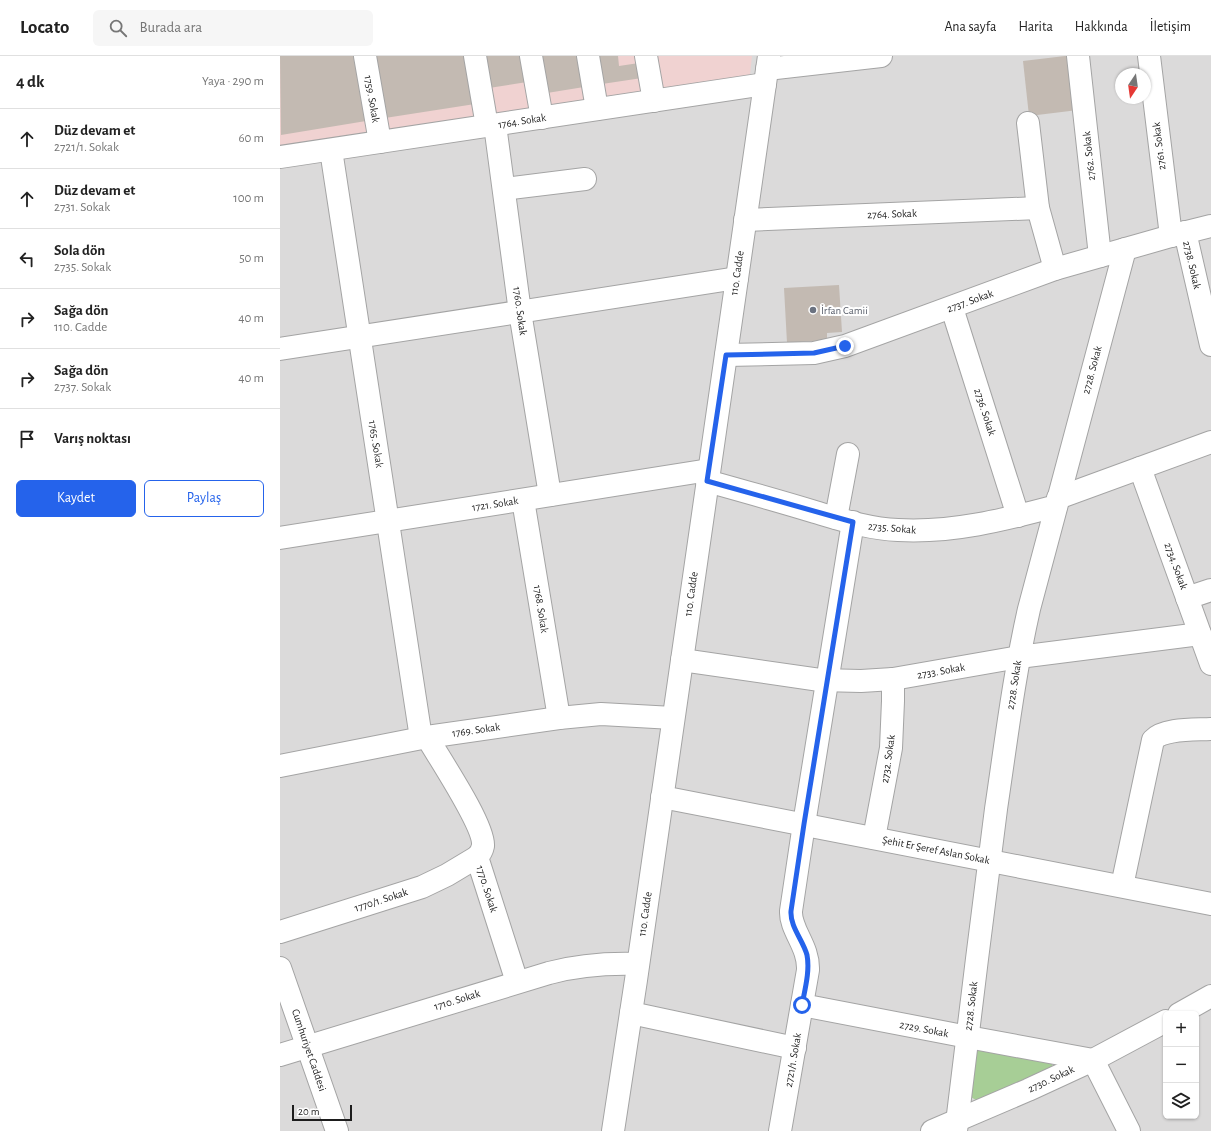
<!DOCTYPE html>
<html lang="tr">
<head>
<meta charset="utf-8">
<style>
	body { margin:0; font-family:"Alegreya Sans",sans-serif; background:#f6f6f6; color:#222 }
	.controls { position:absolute; right:12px; bottom:12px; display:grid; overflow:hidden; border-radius:6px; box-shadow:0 1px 3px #0004 }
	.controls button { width:36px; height:36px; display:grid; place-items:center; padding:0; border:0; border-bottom:1px solid #e0e0e0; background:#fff; color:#222; font:20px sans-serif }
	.compass { position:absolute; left:835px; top:12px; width:36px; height:36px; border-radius:50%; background:#fff; box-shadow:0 1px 3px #0004; rotate:193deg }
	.scale { position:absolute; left:12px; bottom:10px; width:60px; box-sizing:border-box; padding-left:4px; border:2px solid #1d1d1d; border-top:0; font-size:11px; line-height:14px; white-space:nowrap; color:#1d1d1d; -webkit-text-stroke:3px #fff; paint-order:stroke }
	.stop { position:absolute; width:12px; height:12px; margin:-9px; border:3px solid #2563eb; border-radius:50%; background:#fff }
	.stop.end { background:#2563eb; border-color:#fff; box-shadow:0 1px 4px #0008 }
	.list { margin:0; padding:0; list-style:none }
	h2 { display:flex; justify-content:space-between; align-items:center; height:52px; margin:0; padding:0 16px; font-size:17px }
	h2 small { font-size:13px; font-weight:400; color:#767676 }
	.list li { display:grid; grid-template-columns:26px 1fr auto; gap:12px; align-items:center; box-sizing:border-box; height:60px; padding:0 16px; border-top:1px solid #e0e0e0 }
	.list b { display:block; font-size:15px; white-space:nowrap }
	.list p { margin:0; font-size:13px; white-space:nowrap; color:#767676 }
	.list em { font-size:13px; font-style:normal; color:#767676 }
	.actions { display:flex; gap:8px; padding:12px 16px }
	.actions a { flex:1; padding:9px 0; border:1px solid #2563eb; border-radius:6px; text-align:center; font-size:14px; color:#2563eb }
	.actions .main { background:#2563eb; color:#fff }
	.icon { flex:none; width:22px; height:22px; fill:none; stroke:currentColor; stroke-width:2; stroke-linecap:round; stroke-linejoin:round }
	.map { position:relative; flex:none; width:931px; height:1075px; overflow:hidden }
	header { display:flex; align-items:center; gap:24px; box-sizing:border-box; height:56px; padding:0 20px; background:#fff; border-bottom:1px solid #e0e0e0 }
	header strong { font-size:19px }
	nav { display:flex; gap:22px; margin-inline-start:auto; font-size:14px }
	.search { width:280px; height:36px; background:#f6f6f6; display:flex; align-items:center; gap:10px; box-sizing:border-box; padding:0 14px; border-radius:6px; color:#767676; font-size:15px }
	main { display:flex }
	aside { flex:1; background:#fff }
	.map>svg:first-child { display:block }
	.residential { fill:#dbdada; fill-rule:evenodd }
	.commercial { fill:#f0d2d1 }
	.forest { fill:#a7ce96 }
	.building { fill:#c3bab2 }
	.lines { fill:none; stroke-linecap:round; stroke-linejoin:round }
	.minor-casing { stroke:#a4a4a4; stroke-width:24 }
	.minor { stroke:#fff; stroke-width:22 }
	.route { stroke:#2563eb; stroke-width:5 }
	.worship-dot { fill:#6b7280; stroke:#fff; stroke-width:1.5 }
	.labels { text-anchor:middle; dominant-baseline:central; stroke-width:4; stroke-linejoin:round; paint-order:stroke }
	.street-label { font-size:11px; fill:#1d1d1d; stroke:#fff }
	.worship-label { font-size:11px; fill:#5b616d; stroke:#fff; text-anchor:start }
</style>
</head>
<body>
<header>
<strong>Locato</strong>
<div class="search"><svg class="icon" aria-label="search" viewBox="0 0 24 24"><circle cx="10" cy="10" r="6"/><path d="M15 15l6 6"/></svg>Burada ara</div>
<nav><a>Ana sayfa</a><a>Harita</a><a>Hakkında</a><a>İletişim</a></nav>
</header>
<main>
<aside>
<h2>4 dk<small>Yaya · 290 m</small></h2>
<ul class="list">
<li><svg class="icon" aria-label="ahead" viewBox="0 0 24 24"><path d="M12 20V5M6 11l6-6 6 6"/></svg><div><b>Düz devam et</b><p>2721/1. Sokak</p></div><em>60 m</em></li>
<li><svg class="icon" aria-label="ahead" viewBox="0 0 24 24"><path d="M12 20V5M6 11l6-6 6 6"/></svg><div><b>Düz devam et</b><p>2731. Sokak</p></div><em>100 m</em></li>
<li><svg class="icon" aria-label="left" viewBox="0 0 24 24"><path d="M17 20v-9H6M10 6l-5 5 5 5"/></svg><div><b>Sola dön</b><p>2735. Sokak</p></div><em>50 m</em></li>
<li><svg class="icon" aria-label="right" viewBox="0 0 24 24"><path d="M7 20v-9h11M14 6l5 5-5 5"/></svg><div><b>Sağa dön</b><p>110. Cadde</p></div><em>40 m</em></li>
<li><svg class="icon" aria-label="right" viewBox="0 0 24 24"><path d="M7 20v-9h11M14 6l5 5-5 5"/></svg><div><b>Sağa dön</b><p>2737. Sokak</p></div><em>40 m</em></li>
<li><svg class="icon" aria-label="arrive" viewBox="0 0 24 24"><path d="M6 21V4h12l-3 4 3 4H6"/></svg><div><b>Varış noktası</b></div></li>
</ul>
<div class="actions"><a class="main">Kaydet</a><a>Paylaş</a></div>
</aside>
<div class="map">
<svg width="931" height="1075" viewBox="0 0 931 1075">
	<rect width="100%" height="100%" fill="#eeeae2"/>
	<path class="residential" d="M 0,0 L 931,0 L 931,1075 L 0,1075 ZM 841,18 L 865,18 L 865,42 L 841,42 ZM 886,958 L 916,958 L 916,1060 L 886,1060 Z"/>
	<path class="commercial" d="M 0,0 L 472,0 L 470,19 L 0,91 Z"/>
	<path class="forest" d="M 696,993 L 772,1007 L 773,1014 L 696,1044 L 689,1040 Z"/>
	<g class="building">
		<path d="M 0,0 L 76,0 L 86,65 L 1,79 Z"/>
		<path d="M 95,0 L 186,0 L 195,48 L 105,62 Z"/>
		<path d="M 204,0 L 243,0 L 247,26 L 209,32 Z"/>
		<path d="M 261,0 L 300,0 L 304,31 L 267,37 Z"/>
		<path d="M 317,0 L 338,0 L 339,10 L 359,7 L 362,22 L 322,28 Z"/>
		<path d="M 785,0 L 791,0 L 798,54 L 749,60 L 743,5 Z"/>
		<path d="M 559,229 L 562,276 L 547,277 L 547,284 L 507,287 L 504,232 Z"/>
	</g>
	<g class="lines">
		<defs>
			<g id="minor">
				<path d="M 85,0 L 100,86"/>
				<path d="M 195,0 L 207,70"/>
				<path d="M 251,0 L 262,62"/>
				<path d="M 308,0 L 317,53"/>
				<path d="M 366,0 L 374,45"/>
				<path d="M 798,0 L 820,200"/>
				<path d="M 869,0 L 891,180"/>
				<path d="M 487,13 L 601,0"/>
				<path d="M 748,67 L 758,152 L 775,213"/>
				<path d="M 215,69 L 240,256 L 270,439"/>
				<path d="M 51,94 L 141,682"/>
				<path d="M 0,101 L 485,28"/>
				<path d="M 224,133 L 305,123"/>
				<path d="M 465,164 L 758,152"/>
				<path d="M 905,176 L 931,289"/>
				<path d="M 672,252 L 738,460"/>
				<path d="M 0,293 L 457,222"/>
				<path d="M 446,299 L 534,297 L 565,290 L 775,213 L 891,180 L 931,170"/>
				<path d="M 860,412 L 931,608"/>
				<path d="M 427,425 C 463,435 499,445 535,456 C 562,464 590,473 618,474 C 672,477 724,464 776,450"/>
				<path d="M 778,442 L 931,386"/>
				<path d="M 243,444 L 279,662"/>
				<path d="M 556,462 L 568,398"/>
				<path d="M 0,482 L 429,414"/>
				<path d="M 907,542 L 931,534"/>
				<path d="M 402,604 L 540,624 L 581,625 L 613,623 L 739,601 L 920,578"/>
				<path d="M 147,681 C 159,702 205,770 203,790 C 202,795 200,798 197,801 L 237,926"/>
				<path d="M 0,710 L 147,681 L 279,662 L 321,658 L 393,662"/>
				<path d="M 382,741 L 931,848"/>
				<path d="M 594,782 L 611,692 L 613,645 L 613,623"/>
				<path d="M 842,830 L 873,684 C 884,672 915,674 931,673"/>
				<path d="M 0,876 L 142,831 L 167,819 L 197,801"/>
				<path d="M 0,912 L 57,1075"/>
				<path d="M 522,949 L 688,981 L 813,1004 L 849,1075"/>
				<path d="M 351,957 L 515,992"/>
				<path d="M 899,958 L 931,940"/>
				<path d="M 0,999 L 269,917 C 299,909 327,907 358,908"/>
				<path d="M 333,1075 L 356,924 L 489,0"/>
				<path d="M 500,1075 L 528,914 C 529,890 510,874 511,855 L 524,768 L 573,466"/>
				<path d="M 652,1075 L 748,1034 L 813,1004 L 886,965"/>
				<path d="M 676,1075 C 689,968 702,860 716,753 C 726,686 734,619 749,553 L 845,193"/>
			</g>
		</defs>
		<use href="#minor" class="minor-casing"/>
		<use href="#minor" class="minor"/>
	</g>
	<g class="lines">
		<path class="route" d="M 522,949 C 525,933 530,915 527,899 C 523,884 510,871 511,855 L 524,768 L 573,466 L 427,425 L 446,299 L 534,297 L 565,290"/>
	</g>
	<circle class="worship-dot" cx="533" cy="254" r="4"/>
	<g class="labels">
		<g class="street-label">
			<text transform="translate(92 43) rotate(80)">1759. Sokak</text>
			<text transform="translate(242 65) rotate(-9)">1764. Sokak</text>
			<text transform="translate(879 90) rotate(-97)">2761. Sokak</text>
			<text transform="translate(809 100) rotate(-96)">2762. Sokak</text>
			<text transform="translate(612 158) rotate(-2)">2764. Sokak</text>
			<text transform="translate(912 209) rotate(77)">2738. Sokak</text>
			<text transform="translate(457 217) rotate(-82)">110. Cadde</text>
			<text transform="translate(690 245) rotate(-20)">2737. Sokak</text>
			<text transform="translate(240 255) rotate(82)">1760. Sokak</text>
			<text transform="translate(812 314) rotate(-75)">2728. Sokak</text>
			<text transform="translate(705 356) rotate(72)">2736. Sokak</text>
			<text transform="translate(96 388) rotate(81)">1765. Sokak</text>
			<text transform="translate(215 448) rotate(-9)">1721. Sokak</text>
			<text transform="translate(612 472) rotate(5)">2735. Sokak</text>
			<text transform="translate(896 510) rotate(70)">2734. Sokak</text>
			<text transform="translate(411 538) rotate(-82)">110. Cadde</text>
			<text transform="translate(261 553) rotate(81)">1768. Sokak</text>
			<text transform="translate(661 615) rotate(-10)">2733. Sokak</text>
			<text transform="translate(734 629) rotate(-81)">2728. Sokak</text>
			<text transform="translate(196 674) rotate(-8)">1769. Sokak</text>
			<text transform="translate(608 703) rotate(-82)">2732. Sokak</text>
			<text transform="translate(656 794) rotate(11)">Şehit Er Şeref Aslan Sokak</text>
			<text transform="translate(207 833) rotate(72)">1770. Sokak</text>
			<text transform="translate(101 844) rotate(-18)">1770/1. Sokak</text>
			<text transform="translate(365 858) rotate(-82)">110. Cadde</text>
			<text transform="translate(177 944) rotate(-17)">1710. Sokak</text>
			<text transform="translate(691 950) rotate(-83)">2728. Sokak</text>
			<text transform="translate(644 973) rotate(11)">2729. Sokak</text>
			<text transform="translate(29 994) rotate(71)">Cumhuriyet Caddesi</text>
			<text transform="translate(513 1004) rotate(-80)">2721/1. Sokak</text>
			<text transform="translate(771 1023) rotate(-25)">2730. Sokak</text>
		</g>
		<g class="worship-label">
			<text x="541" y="254">İrfan Camii</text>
		</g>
	</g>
</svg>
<div class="controls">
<button>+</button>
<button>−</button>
<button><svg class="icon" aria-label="layers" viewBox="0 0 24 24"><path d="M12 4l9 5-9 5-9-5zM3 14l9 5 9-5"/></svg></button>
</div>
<svg class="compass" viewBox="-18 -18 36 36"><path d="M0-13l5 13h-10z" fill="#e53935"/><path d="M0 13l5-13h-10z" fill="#767676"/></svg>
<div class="scale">20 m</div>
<div class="stop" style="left:522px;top:949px"></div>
<div class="stop end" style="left:565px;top:290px"></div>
</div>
</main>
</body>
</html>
